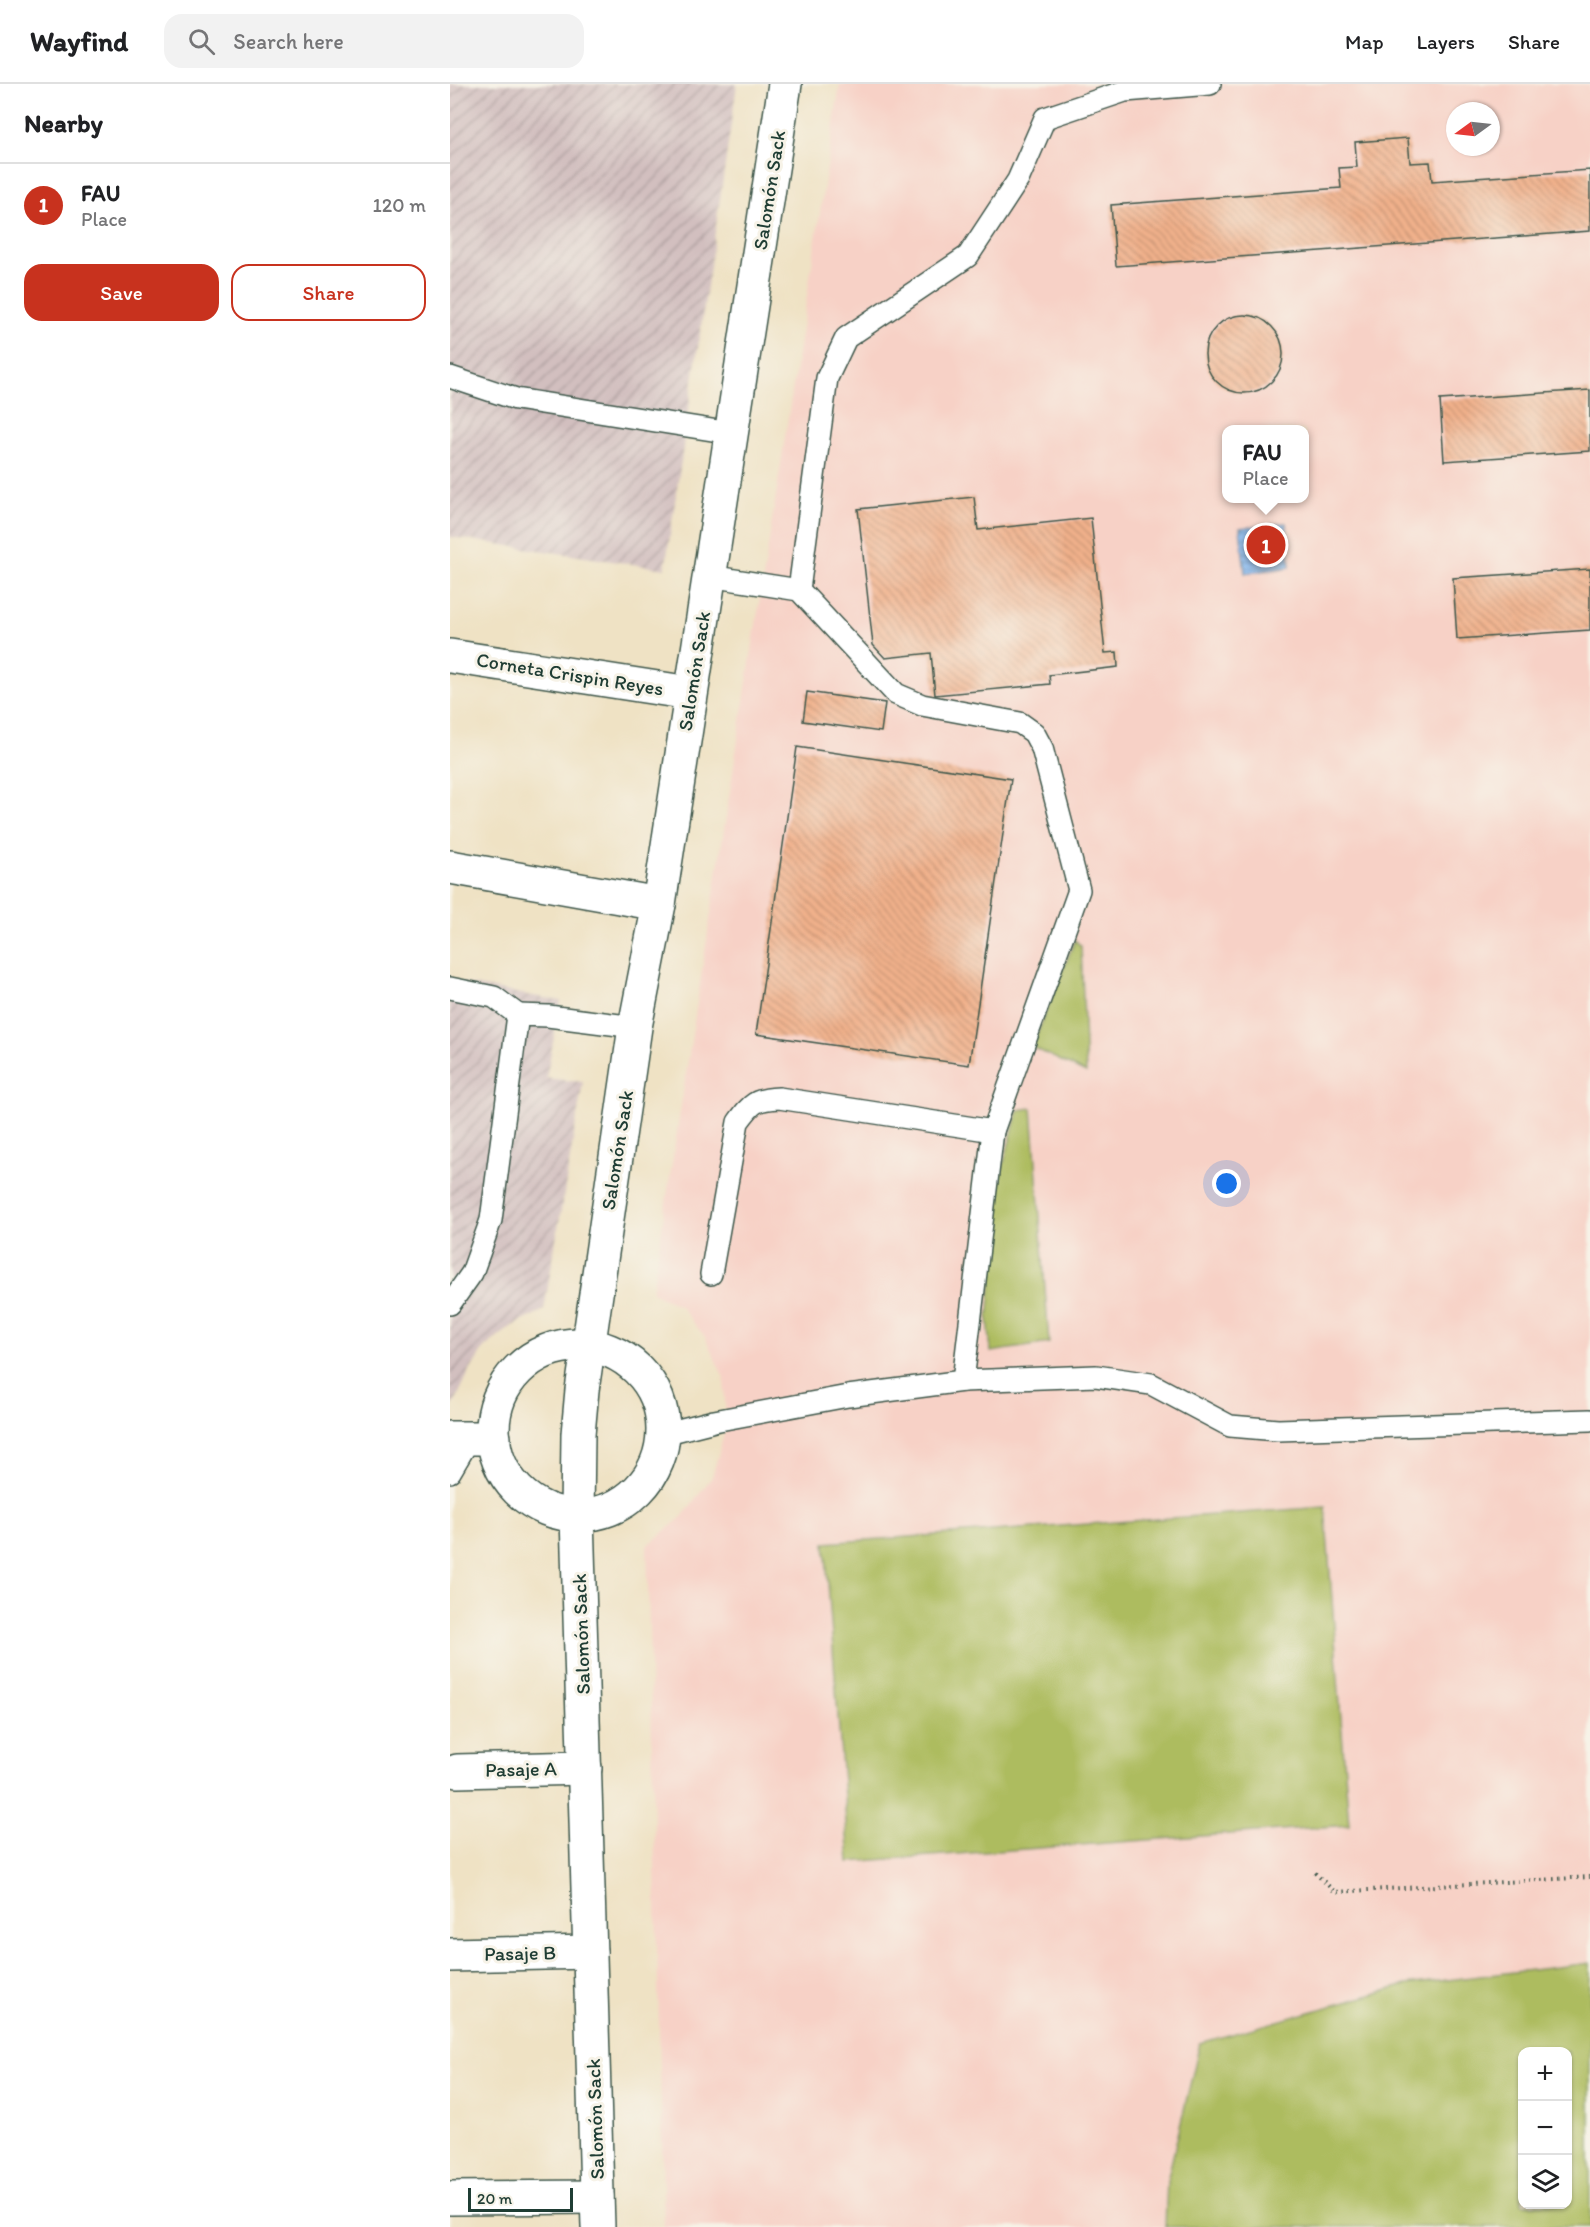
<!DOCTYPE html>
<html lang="en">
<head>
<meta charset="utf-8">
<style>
	body { margin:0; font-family:Itim,sans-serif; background:#f2f2f2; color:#202124 }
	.controls { position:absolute; right:18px; bottom:18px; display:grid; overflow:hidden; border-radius:12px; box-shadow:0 2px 4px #0004 }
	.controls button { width:54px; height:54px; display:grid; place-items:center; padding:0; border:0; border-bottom:2px solid #e0e0e0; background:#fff; color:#202124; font:30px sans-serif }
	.compass { position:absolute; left:996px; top:18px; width:54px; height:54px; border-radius:50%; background:#fff; box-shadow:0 2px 4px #0004; rotate:255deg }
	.scale { position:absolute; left:18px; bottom:15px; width:105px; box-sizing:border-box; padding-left:6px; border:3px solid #1f3d34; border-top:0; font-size:16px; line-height:21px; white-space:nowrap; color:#1f3d34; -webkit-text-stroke:4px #f7f3e8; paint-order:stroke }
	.you { position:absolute; left:777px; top:1100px; width:21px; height:21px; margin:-15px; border:4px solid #fff; border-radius:50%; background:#1a73e8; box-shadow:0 0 0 9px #1a73e833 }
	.badge { display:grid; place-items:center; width:39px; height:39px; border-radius:50%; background:#c8321e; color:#fff; font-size:20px; font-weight:700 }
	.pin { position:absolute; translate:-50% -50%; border:3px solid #fff; box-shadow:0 2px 6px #0006 }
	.popup { position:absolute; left:772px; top:341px; width:87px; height:78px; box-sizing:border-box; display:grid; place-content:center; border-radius:12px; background:#fff; filter:drop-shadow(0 2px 4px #0005); font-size:20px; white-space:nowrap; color:#757577 }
	.popup b { font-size:22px; color:#202124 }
	.popup::after { content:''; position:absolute; left:50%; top:100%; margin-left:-12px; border:12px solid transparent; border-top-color:#fff }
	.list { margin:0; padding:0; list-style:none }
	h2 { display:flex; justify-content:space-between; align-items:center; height:78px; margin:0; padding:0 24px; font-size:26px }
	h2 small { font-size:20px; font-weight:400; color:#757577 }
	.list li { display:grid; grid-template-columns:39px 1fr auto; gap:18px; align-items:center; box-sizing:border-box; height:84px; padding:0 24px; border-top:2px solid #e0e0e0 }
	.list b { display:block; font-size:22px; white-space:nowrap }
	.list p { margin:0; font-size:20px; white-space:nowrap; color:#757577 }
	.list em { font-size:20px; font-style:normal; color:#757577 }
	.actions { display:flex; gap:12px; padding:18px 24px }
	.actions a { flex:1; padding:14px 0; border:2px solid #c8321e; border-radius:18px; text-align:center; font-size:21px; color:#c8321e }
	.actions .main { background:#c8321e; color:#fff }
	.icon { flex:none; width:33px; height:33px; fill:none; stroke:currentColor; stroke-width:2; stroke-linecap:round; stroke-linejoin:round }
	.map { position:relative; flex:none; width:1140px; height:2143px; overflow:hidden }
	header { display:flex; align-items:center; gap:36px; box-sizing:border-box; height:84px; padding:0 30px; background:#fff; border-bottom:2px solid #e0e0e0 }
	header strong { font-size:28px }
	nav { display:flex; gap:33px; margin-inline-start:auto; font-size:21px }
	.search { width:420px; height:54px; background:#f2f2f2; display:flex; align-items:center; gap:15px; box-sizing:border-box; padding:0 21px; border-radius:18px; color:#757577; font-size:22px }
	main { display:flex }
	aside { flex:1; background:#fff }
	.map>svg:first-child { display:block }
	.built { fill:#f7d1c6; fill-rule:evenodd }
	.industrial { fill:url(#industrial-furrows) }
	.grass { fill:#adbc5f; stroke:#667c4a; stroke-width:1.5; fill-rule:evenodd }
	.water { fill:url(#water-rules); stroke:#527a93; stroke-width:1.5 }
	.building { fill:url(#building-back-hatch) }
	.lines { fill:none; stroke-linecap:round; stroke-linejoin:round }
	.service-casing { stroke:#3e564a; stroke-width:24 }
	.minor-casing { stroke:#3e564a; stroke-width:36 }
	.tertiary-casing { stroke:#3e564a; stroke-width:36 }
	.path { stroke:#3e564a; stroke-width:4; stroke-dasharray:1.5 4.5; stroke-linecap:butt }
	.service { stroke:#fff; stroke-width:21 }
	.minor { stroke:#fff; stroke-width:33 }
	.tertiary { stroke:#fff; stroke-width:33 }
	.labels { text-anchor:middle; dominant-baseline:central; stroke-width:6; stroke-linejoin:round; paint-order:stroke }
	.street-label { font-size:20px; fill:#1f3d34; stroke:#f7f3e8 }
</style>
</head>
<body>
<header>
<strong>Wayfind</strong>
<div class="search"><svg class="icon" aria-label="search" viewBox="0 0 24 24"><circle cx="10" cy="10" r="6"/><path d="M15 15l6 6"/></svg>Search here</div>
<nav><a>Map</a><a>Layers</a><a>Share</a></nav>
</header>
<main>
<aside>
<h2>Nearby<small></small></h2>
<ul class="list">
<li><span class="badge">1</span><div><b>FAU</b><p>Place</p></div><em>120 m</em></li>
</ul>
<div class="actions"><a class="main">Save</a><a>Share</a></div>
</aside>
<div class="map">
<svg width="1140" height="2143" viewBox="0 0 1140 2143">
	<defs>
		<pattern id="industrial-furrows" width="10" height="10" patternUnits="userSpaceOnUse" patternTransform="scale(1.5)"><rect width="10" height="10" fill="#d2bfbf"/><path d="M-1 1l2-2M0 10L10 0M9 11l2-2" fill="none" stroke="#aa9c9c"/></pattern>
		<pattern id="water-rules" width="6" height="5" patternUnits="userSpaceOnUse" patternTransform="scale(1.5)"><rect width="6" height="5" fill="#84b8f2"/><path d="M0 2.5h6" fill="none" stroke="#6b97c5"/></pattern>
		<pattern id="building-back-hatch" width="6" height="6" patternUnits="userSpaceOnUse" patternTransform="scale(1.5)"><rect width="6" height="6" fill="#f1b18b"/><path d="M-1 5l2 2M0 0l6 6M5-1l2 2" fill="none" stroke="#c39172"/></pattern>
	</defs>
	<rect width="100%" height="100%" fill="#f7f3e8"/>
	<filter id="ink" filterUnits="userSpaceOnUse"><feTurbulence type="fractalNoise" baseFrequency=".0167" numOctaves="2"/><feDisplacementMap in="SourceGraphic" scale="12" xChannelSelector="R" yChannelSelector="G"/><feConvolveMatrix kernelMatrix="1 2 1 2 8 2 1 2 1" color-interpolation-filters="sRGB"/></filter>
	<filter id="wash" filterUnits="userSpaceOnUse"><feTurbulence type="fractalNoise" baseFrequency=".008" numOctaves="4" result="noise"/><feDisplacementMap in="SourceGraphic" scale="24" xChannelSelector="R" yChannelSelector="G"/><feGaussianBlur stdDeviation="1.35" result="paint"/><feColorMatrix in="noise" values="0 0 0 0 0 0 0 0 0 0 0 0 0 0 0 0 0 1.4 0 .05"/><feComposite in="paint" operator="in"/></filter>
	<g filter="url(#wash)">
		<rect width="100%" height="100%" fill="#efe2c4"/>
		<path class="built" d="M 390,0 L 1140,0 L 1140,2143 L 214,2143 L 197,1462 L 232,1433 L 262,1393 L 276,1343 L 274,1294 L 255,1253 L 230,1222 L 202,1208 ZM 1005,27 L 1041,27 L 1041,63 L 1005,63 ZM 777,346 L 855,346 L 855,414 L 777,414 ZM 1072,1968 L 1118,1968 L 1118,2120 L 1072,2120 Z"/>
		<g class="industrial">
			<path d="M 0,0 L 287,0 L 215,485 L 0,453 Z"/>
			<path d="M 0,897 L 111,917 L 96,994 L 133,998 L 94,1226 L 62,1242 L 34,1264 L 18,1290 L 3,1322 L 0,1322 Z"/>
		</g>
		<g class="grass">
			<path d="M 625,856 L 631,862 L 636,989 L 582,963 Z"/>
			<path d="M 582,1024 L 599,1259 L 541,1268 L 538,1235 L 551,1089 L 568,1026 Z"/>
			<path d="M 875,1423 L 899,1741 L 399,1778 L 375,1459 Z"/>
			<path d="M 1140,1879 L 1140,2143 L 715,2143 L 717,2097 L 750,1959 L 956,1901 ZM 1072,1968 L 1118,1968 L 1118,2120 L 1072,2120 Z"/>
		</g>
		<path class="water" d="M 836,439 L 840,483 L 795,489 L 790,444 Z"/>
		<g id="blocks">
			<g class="building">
				<path d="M 958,54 L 960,79 L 980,78 L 982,97 L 1140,86 L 1140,147 L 666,182 L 661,121 L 891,104 L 889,84 L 907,83 L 905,58 Z"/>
				<circle cx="794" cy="270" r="39"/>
				<path d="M 1140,306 L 1140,367 L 994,377 L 990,316 Z"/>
				<path d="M 524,413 L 528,446 L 641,434 L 655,569 L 667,568 L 668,583 L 599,591 L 600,600 L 485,611 L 481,569 L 435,574 L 423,561 L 408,425 Z"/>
				<path d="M 1140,485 L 1140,546 L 1007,555 L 1003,494 Z"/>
				<path d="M 357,608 L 435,619 L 431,648 L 353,637 Z"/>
				<path d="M 347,663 L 561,695 L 519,981 L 306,950 Z"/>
			</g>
		</g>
	</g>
	<g filter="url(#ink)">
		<use href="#blocks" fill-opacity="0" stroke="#3e564a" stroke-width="1.5"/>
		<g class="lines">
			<defs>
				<g id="service">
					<path d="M 0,293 L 66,315 L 281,349"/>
					<path d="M 259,492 L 349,506 L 446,610 L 472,621 L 570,639 L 584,649 L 592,664 L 629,806 L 543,1047 L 513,1297"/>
					<path d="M 349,506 L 377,294 L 396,254 L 518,172 L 568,96 L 595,34 L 675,7 L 760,0"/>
					<path d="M 0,904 L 44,913 L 68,931"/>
					<path d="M 261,1190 L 288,1038 C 302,1019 305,1015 329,1014 L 543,1047"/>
					<path d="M 0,1220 L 22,1189 L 41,1136 L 68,931 L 98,932 L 185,943"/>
					<path d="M 213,1350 L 264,1337 L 398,1312 L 513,1297 L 646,1292 L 701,1300 L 780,1342 L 828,1346 L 1140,1336"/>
					<path d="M 0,1388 L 20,1354"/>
				</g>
				<g id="minor">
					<path d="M 0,572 L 240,609"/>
					<path d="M 0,783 L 209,820"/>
					<circle cx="128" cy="1346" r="85"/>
					<path d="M 0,1354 L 44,1354"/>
					<path d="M 7,1687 L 135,1684"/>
					<path d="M 0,1871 L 140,1868"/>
					<path d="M 0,2114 L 147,2113"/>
				</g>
				<path id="tertiary" d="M 148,2143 L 127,1432 L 128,1350 L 132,1306 L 185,943 L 209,820 L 335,0"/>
			</defs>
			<use href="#service" class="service-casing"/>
			<use href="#minor" class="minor-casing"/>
			<use href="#tertiary" class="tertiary-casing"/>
			<path class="path" d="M 865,1789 L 885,1808 L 1140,1793"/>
			<use href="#service" class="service"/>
			<use href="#minor" class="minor"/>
			<use href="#tertiary" class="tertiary"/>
		</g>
	</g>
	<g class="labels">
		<g class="street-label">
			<text transform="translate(319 106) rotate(-81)">Salomón Sack</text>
			<text transform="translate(244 587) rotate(-81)">Salomón Sack</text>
			<text transform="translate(120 590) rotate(9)">Corneta Crispin Reyes</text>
			<text transform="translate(167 1066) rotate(-81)">Salomón Sack</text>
			<text transform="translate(131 1550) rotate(-92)">Salomón Sack</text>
			<text transform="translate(71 1685) rotate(-1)">Pasaje A</text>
			<text transform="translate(70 1869) rotate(-1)">Pasaje B</text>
			<text transform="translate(145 2035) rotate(-92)">Salomón Sack</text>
		</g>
	</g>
</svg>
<div class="controls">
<button>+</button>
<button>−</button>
<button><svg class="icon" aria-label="layers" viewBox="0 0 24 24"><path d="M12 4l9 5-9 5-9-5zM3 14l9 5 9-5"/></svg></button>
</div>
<svg class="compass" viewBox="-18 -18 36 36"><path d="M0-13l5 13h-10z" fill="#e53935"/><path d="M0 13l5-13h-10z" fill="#757577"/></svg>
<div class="scale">20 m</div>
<div class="you"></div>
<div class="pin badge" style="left:816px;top:461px">1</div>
<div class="popup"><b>FAU</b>Place</div>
</div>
</main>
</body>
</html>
